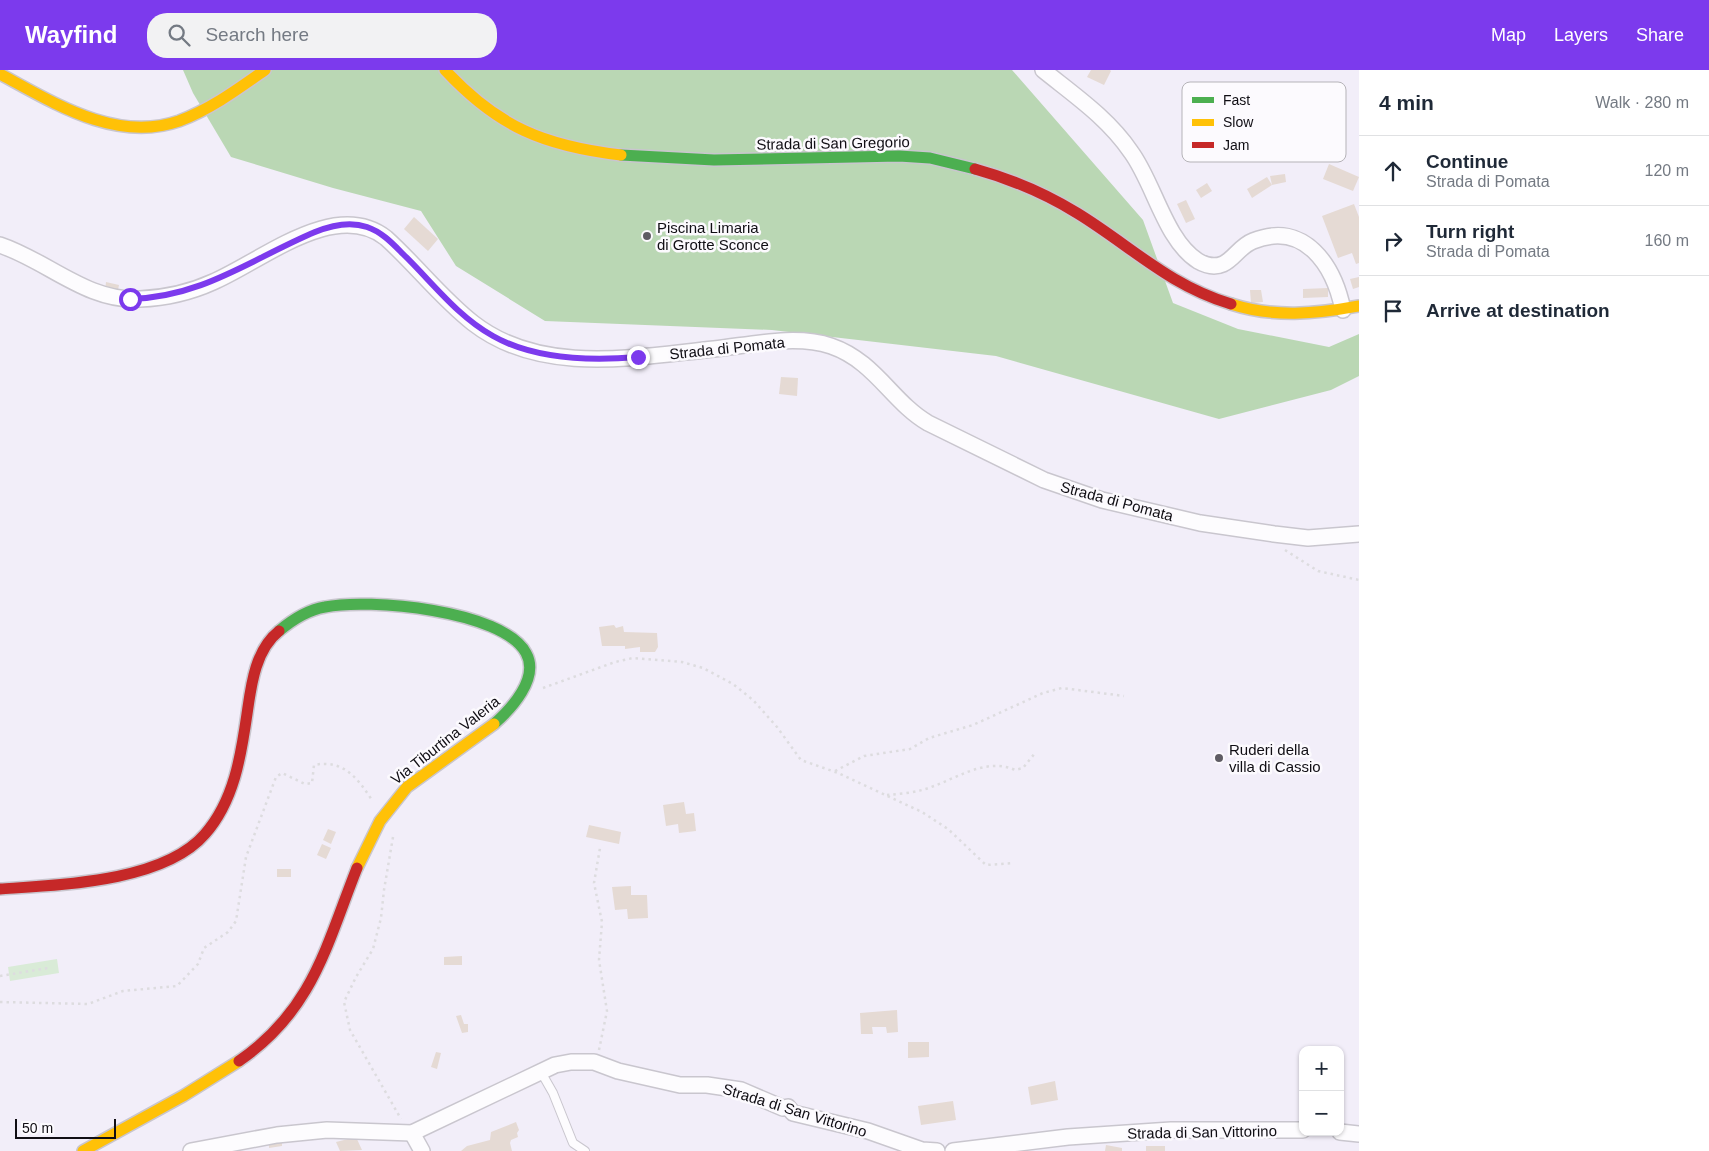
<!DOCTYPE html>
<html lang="en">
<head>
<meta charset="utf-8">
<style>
	body { margin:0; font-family:Helvetica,sans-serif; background:#f2f2f3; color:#1f2937 }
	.controls { position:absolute; right:15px; bottom:15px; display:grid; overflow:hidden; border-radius:10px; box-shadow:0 1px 4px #0004 }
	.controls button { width:45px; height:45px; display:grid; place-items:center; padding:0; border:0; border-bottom:1px solid #e0e1e3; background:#fff; color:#1f2937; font:25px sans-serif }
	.scale { position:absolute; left:15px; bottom:12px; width:101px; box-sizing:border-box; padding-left:5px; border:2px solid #100e14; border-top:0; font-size:14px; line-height:18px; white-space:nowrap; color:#100e14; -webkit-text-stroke:4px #fcfafe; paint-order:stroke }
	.stop { position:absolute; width:15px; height:15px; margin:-11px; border:4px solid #7c3aed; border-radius:50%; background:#fff }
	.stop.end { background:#7c3aed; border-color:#fff; box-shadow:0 1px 5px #0008 }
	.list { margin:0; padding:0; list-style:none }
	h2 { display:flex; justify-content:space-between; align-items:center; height:65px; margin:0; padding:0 20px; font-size:21px }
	h2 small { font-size:16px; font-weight:400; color:#747a83 }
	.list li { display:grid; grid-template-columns:32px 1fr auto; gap:15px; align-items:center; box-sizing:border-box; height:70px; padding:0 20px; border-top:1px solid #e0e1e3 }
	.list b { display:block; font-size:19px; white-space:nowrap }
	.list p { margin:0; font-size:16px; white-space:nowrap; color:#747a83 }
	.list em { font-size:16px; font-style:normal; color:#747a83 }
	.icon { flex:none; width:28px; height:28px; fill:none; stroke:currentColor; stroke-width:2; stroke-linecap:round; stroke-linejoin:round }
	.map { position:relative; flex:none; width:1359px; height:1081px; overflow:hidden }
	header { display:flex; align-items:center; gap:30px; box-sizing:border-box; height:70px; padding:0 25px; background:#7c3aed; color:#fff }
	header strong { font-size:24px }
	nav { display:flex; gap:28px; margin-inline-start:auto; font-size:18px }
	.search { width:350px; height:45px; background:#f2f2f3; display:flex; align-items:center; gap:12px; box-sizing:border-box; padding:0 18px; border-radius:20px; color:#747a83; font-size:19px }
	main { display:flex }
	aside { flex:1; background:#fff }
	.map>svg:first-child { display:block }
	.green { fill:#d9ebd7 }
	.forest { fill:#bad7b4 }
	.building { fill:#e5dad4 }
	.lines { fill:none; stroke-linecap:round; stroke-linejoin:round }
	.lane-casing { stroke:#c9c6ce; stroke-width:10 }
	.street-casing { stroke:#c9c6ce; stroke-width:18 }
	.fast-casing { stroke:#c9c6ce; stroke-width:14 }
	.slow-casing { stroke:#c9c6ce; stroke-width:14 }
	.jam-casing { stroke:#c9c6ce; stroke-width:14 }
	.path { stroke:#dddcdf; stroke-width:2.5; stroke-dasharray:2.5 4; stroke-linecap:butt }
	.lane { stroke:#fdfcfe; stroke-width:8 }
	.street { stroke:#fdfcfe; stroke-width:15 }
	.fast { stroke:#4caf50; stroke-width:11 }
	.slow { stroke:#ffc107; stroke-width:11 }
	.jam { stroke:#c62828; stroke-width:11 }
	.route { stroke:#7c3aed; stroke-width:6 }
	.poi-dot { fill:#5f5c64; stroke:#fcfafe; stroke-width:2 }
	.labels { text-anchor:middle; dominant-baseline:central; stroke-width:5; stroke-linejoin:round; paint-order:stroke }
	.street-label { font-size:15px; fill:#100e14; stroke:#fcfafe }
	.poi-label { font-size:15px; fill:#100e14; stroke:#fcfafe; text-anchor:start }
	.key { fill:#fcfafe; stroke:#b5b3b8; stroke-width:1 }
	.key-label { font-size:14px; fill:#100e14 }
</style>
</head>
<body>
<header>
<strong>Wayfind</strong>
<div class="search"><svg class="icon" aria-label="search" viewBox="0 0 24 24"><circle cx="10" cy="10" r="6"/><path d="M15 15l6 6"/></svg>Search here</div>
<nav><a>Map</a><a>Layers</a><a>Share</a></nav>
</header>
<main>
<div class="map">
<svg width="1359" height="1081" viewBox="0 0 1359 1081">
	<rect width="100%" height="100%" fill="#f2eef9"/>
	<path class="green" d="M 57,889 L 59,903 L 10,911 L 8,897 Z"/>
	<path class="forest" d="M 183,0 L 1012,0 L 1143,150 L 1173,233 L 1238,259 L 1329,277 L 1359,264 L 1359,306 L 1331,320 L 1219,349 L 996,286 L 772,260 L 545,251 L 456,196 L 421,141 L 333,118 L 231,87 L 193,23 Z"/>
	<g class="building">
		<path d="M 1091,0 L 1110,0 L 1111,1 L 1104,15 L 1087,7 Z"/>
		<path d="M 1329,94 L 1359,107 L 1353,121 L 1323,109 Z"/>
		<path d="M 1285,104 L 1286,112 L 1272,115 L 1270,106 Z"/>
		<path d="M 1267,107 L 1272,115 L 1252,128 L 1247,119 Z"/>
		<path d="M 1207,113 L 1212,121 L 1201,128 L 1196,120 Z"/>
		<path d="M 1186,130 L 1195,149 L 1186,153 L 1177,134 Z"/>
		<path d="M 1354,134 L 1359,147 L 1359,193 L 1356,194 L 1352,183 L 1338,188 L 1322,146 Z"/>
		<path d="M 414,147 L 438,169 L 428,181 L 404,159 Z"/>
		<path d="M 1359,207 L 1359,217 L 1353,219 L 1350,209 Z"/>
		<path d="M 106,212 L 119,215 L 117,225 L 105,222 Z"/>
		<path d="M 1328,218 L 1328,227 L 1303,228 L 1303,219 Z"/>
		<path d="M 1250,220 L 1261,220 L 1263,232 L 1251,233 Z"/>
		<path d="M 781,307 L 798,308 L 797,326 L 779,324 Z"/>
		<path d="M 614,555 L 616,558 L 623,556 L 624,562 L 657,563 L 658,577 L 655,582 L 640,582 L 640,577 L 625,579 L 625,576 L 602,576 L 599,557 Z"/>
		<path d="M 684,732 L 686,744 L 694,743 L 696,761 L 679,763 L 678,754 L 666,756 L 663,735 Z"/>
		<path d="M 589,755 L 621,762 L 619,774 L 586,767 Z"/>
		<path d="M 328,759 L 336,762 L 331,774 L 323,770 Z"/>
		<path d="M 322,774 L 331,778 L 326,789 L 317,785 Z"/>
		<rect x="277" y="799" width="14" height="8"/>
		<path d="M 631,816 L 631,825 L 647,825 L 648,848 L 628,849 L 627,839 L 615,840 L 612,817 Z"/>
		<path d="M 462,886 L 462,895 L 444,895 L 444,887 Z"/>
		<path d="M 897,940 L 898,962 L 887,963 L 886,957 L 872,957 L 873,964 L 861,964 L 860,943 Z"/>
		<path d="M 461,945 L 464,954 L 468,954 L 468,962 L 462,963 L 456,946 Z"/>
		<path d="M 908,972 L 929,972 L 929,987 L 908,988 Z"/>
		<path d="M 436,982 L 441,983 L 437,999 L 431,997 Z"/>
		<path d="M 1055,1011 L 1058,1030 L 1031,1035 L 1028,1017 Z"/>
		<path d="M 953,1031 L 956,1050 L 921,1055 L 918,1036 Z"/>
		<path d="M 516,1052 L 519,1060 L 517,1063 L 518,1067 L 511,1070 L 510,1073 L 512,1081 L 461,1081 L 467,1076 L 490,1070 L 491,1062 Z"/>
		<path d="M 356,1067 L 362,1080 L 340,1081 L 336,1072 Z"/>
		<path d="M 282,1072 L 282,1076 L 269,1078 L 269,1074 Z"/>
		<path d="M 1106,1075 L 1122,1078 L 1122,1081 L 1105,1081 Z"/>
		<rect x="1146" y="1076" width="19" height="5"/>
	</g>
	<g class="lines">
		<defs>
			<path id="lane" d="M 541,1002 L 553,1023 L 573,1073 L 585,1081"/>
			<g id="street">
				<path d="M 1043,0 C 1074,25 1108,48 1131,82 C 1154,113 1165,170 1198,191 C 1205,195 1214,198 1223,194 C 1234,189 1240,176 1253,171 C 1305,150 1334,196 1343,240"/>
				<path d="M 0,175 C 48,191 87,232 140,229 C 164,228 191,222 213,212 C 262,191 335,128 386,168 C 416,195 441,228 473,253 C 541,306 635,287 714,279 C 751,275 795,264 831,276 C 875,291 892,332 928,353 L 1044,410 L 1102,430 L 1200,453 L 1274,464 L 1308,468 L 1359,464"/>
				<path d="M 1340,1062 L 1359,1064"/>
				<path d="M 412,1063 L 422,1081"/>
				<path d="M 191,1081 L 277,1065 L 327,1060 L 412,1063 L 555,995 L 571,992 L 594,992 L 618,1001 L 680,1015 L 707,1015 L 741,1020 L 783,1038 L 788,1037 L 793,1043 L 868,1061 L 922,1080 L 937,1081"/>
				<path d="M 953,1081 L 1068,1067 L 1171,1060 L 1303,1060"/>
			</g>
			<g id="fast">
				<path d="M 621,85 L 714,90 L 899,86 L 930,88 L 975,99"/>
				<path d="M 279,561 C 292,550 307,540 325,537 C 368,528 503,540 526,583 C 540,608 511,639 494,654"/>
			</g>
			<g id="slow">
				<path d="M 445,0 C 498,57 544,76 621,85"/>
				<path d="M 0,4 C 54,33 116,73 179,51 C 211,39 238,19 265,0"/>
				<path d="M 1231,234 C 1274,248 1316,244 1359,236"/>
				<path d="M 357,798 L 380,751 L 407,717 L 494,654"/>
				<path d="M 83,1081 L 183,1026 L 239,991"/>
			</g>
			<g id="jam">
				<path d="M 975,99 C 1011,109 1046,124 1077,143 C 1131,176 1168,215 1231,234"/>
				<path d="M 0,819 C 59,815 164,812 205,764 C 234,731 241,686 247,644 C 251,616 255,580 279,561"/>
				<path d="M 239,991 C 313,940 326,876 357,798"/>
			</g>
		</defs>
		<use href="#lane" class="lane-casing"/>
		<use href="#street" class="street-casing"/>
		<use href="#fast" class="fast-casing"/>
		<use href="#slow" class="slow-casing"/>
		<use href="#jam" class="jam-casing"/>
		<g class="path">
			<path d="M 1285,480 L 1318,501 L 1359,510"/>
			<path d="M 543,618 L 615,592 L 633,588 L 682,592 L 703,598 L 733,614 L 753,630 L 777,657 L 801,690 L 838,703 L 922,742 L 948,759 L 986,795 L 1014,793"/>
			<path d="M 835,701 L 864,686 L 910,679 L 929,668 L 973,655 L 1043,623 L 1062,618 L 1124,626"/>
			<path d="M 887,725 C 898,724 911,723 922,720 C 952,712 984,686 1015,700 L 1023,698 L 1035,683"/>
			<path d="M 393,767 L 384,820 L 381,848 L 373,879 L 356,907 L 344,932 L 350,960 L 401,1049"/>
			<path d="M 0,906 L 48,898"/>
			<path d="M 0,932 L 88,934 L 123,921 L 177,916 L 198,894 L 204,878 L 228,862 L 236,851 L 246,787 L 276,707 L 282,703 L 305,714 L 312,713 L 314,695 C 344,689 358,709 372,730"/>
			<path d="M 599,980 L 607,941 L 599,890 L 602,852 L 594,813 L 600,778"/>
		</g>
		<use href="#lane" class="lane"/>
		<use href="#street" class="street"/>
		<use href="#fast" class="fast"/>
		<use href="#slow" class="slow"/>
		<use href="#jam" class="jam"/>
	</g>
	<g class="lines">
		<path class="route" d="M 130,229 C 203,227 251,189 315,162 C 332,155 350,151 367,157 C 382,162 393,174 403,184 C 432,212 457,246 493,266 C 535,290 591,291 638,287"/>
	</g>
	<g class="poi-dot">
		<circle cx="647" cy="166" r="5"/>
		<circle cx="1219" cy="688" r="5"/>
	</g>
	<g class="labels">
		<g class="street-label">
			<text transform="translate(833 73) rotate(-1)">Strada di San Gregorio</text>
			<text transform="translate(727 278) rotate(-6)">Strada di Pomata</text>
			<text transform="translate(1117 431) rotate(15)">Strada di Pomata</text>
			<text transform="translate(445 670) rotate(-38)">Via Tiburtina Valeria</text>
			<text transform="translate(795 1040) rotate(17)">Strada di San Vittorino</text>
			<text transform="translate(1202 1062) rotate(-1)">Strada di San Vittorino</text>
		</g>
		<g class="poi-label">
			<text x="657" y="157">Piscina Limaria<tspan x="657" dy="17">di Grotte Sconce</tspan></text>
			<text x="1229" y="679">Ruderi della<tspan x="1229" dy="17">villa di Cassio</tspan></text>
		</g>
	</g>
	<rect x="1182" y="12" width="164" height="80" rx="8" class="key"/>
	<rect x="1192" y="27" width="22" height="6" fill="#4caf50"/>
	<rect x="1192" y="49" width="22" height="7" fill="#ffc107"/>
	<rect x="1192" y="72" width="22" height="6" fill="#c62828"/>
	<g class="key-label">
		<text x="1223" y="35">Fast</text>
		<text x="1223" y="57">Slow</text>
		<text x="1223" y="80">Jam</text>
	</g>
</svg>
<div class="controls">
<button>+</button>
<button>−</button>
</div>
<div class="scale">50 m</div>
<div class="stop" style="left:130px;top:229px"></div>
<div class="stop end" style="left:638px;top:287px"></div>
</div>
<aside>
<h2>4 min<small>Walk · 280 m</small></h2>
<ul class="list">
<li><svg class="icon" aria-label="ahead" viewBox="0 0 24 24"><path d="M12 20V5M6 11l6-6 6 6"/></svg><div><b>Continue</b><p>Strada di Pomata</p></div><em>120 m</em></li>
<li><svg class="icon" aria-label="right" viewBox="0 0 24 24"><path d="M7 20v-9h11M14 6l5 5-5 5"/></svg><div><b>Turn right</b><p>Strada di Pomata</p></div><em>160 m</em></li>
<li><svg class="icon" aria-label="arrive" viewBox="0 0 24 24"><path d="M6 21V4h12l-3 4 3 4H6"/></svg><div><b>Arrive at destination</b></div></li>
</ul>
</aside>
</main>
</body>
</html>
